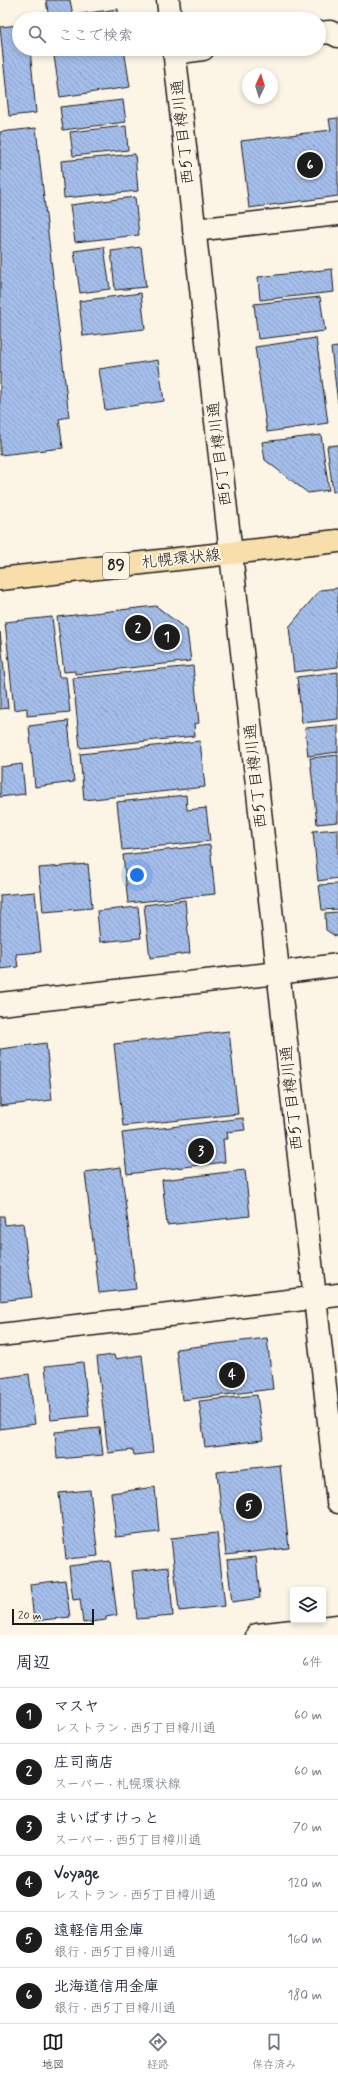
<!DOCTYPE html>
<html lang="ja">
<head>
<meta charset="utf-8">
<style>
	body { margin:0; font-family:Mynerve,"Klee One",sans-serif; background:#f2f2f3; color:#1f2937 }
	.controls { position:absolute; right:12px; bottom:12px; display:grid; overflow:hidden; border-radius:4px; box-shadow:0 2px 6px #0003 }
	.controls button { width:36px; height:36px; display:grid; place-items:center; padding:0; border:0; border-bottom:1px solid #e0e1e3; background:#fff; color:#1f2937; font:20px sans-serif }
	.compass { position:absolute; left:242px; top:68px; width:36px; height:36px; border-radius:50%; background:#fff; box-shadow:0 2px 6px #0003; rotate:4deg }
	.scale { position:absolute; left:12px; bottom:10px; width:82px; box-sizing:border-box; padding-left:4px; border:2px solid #1c1c1c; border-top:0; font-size:11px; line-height:14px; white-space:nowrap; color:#1c1c1c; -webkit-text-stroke:3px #fcf5e5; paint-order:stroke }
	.you { position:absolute; left:137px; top:875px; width:14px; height:14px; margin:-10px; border:3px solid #fff; border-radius:50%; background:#1a73e8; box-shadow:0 0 0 6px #1a73e833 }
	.badge { display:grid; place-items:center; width:26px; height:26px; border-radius:50%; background:#1c1c1c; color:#fff; font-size:13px; font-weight:700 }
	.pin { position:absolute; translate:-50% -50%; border:2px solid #fff; box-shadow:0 1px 4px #0006 }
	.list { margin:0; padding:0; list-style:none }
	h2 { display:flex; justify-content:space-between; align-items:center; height:52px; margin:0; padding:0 16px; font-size:17px }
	h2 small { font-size:13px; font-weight:400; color:#747a83 }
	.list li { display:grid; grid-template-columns:26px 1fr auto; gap:12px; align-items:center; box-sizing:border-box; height:56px; padding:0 16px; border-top:1px solid #e0e1e3 }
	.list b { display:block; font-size:15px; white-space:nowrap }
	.list p { margin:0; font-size:13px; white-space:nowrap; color:#747a83 }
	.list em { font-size:13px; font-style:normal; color:#747a83 }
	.icon { flex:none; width:22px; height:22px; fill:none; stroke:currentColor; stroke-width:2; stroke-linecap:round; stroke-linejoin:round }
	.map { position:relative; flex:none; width:338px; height:1635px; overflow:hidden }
	.search { position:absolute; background:#fff; box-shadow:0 2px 6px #0003; left:12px; right:12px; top:12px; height:44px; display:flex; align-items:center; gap:10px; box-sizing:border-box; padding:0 14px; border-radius:22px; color:#747a83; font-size:15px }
	.sheet { height:388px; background:#fff }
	nav { display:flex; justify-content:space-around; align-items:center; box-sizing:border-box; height:56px; border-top:1px solid #e0e1e3; background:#fff; font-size:11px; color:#747a83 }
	nav a { display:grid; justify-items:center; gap:2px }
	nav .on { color:#1c1c1c }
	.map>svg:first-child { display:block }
	.building { fill:url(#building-back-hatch); stroke:#1c1c1c }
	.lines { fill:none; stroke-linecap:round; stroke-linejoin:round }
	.street-casing { stroke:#1c1c1c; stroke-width:25 }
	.secondary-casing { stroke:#1c1c1c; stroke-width:25 }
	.primary-casing { stroke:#1c1c1c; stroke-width:25 }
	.street { stroke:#fcf5e5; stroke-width:22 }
	.secondary { stroke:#fcf5e5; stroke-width:22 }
	.primary { stroke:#f8deab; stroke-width:22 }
	.labels { text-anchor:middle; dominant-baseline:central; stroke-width:4; stroke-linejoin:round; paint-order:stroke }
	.shield { fill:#fcf5e5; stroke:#5f5d58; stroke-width:1 }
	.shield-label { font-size:15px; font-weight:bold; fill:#1c1c1c }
	.street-label { font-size:16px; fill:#1c1c1c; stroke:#fcf5e5 }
</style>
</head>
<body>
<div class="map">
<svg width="338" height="1635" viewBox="0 0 338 1635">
	<defs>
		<pattern id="building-back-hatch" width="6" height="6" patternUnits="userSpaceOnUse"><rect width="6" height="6" fill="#a4bdea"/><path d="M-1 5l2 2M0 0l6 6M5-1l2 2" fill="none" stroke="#8da2c8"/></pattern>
	</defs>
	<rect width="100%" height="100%" fill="#fcf5e5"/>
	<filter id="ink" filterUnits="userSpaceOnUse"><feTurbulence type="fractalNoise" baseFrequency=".025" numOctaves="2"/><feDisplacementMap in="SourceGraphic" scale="8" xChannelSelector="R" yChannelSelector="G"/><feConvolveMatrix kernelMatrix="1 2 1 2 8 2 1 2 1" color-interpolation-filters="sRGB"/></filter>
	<g filter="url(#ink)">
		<g class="building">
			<path d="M 46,0 L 70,0 L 73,15 L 118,9 L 119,19 L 49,19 Z"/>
			<path d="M 19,25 L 19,49 L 30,49 L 36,113 L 9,116 L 0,27 Z"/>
			<path d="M 53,49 L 124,49 L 130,87 L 60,97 Z"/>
			<path d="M 123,100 L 126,122 L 63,130 L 60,107 Z"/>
			<path d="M 338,118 L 338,196 L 249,208 L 241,141 L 331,130 L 329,119 Z"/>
			<path d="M 126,126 L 128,150 L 73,156 L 70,132 Z"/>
			<path d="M 36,128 L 69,417 L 59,419 L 63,448 L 0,455 L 0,132 Z"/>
			<path d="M 135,154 L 138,191 L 64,198 L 61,161 Z"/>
			<path d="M 135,197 L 139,235 L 75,242 L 70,205 Z"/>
			<path d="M 104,247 L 110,289 L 80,293 L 74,251 Z"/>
			<path d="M 141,247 L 146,287 L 115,290 L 111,251 Z"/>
			<path d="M 332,269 L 334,292 L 260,300 L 258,277 Z"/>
			<path d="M 141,293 L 145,329 L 83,336 L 79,301 Z"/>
			<path d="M 320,297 L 325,331 L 258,339 L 254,304 Z"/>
			<path d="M 316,338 L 328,423 L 267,432 L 255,347 Z"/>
			<path d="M 338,347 L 338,403 L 331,348 Z"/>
			<path d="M 158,360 L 164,401 L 105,410 L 99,369 Z"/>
			<path d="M 321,435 L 329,490 L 308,493 L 265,460 L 262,442 Z"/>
			<path d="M 338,445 L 338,491 L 333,492 L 327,446 Z"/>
			<path d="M 338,588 L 338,667 L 294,672 L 289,627 L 320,590 Z"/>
			<path d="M 156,606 L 187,630 L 191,661 L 75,674 L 75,671 L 64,672 L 57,617 Z"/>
			<path d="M 52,617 L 59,677 L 66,677 L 70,712 L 27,716 L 27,708 L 14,710 L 5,622 Z"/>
			<path d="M 0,632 L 8,708 L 0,709 Z"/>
			<path d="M 193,666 L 199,723 L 194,724 L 195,736 L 80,748 L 73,678 Z"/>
			<path d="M 338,672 L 338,719 L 302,723 L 297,677 Z"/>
			<path d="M 68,721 L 74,782 L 35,787 L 29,726 Z"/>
			<path d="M 338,725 L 338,752 L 308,756 L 305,728 Z"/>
			<path d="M 200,741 L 205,787 L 84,800 L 80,754 Z"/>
			<path d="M 338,755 L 338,822 L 317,824 L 310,758 Z"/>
			<path d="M 22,764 L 25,794 L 0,797 L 0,767 Z"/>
			<path d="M 186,795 L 187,810 L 206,808 L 210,841 L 122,850 L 117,802 Z"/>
			<path d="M 338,829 L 338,878 L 318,881 L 313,831 Z"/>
			<path d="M 210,845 L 215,894 L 128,903 L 123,855 Z"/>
			<path d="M 88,864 L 92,908 L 43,912 L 39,868 Z"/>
			<path d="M 338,884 L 338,909 L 322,910 L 319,885 Z"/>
			<path d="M 35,892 L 41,952 L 16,954 L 18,967 L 0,969 L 0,895 Z"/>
			<path d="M 185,900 L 190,953 L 150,958 L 144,905 Z"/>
			<path d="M 138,907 L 141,938 L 100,942 L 97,911 Z"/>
			<path d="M 338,912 L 338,936 L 335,936 L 326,930 L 325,913 Z"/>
			<path d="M 229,1031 L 238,1114 L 123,1126 L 114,1044 Z"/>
			<path d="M 46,1043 L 52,1100 L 0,1106 L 0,1049 Z"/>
			<path d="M 243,1118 L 245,1130 L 227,1132 L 228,1139 L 223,1139 L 225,1162 L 127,1174 L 122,1133 Z"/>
			<path d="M 121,1167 L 136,1289 L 99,1293 L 85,1172 Z"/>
			<path d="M 245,1170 L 250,1216 L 167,1225 L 162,1180 Z"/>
			<path d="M 0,1216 L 4,1216 L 5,1225 L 23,1223 L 32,1297 L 0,1301 Z"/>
			<path d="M 267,1338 L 273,1389 L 182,1400 L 176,1349 Z"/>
			<path d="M 114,1355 L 115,1359 L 142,1355 L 153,1453 L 134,1455 L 133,1450 L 108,1453 L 97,1357 Z"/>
			<path d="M 83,1362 L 89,1416 L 51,1420 L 45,1366 Z"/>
			<path d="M 29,1374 L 35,1424 L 0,1429 L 0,1378 Z"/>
			<path d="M 257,1395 L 263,1440 L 205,1447 L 199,1401 Z"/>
			<path d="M 100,1428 L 103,1455 L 57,1459 L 55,1432 Z"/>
			<path d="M 280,1465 L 289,1548 L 226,1555 L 217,1472 Z"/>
			<path d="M 155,1487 L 159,1532 L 116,1537 L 111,1493 Z"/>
			<path d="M 90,1490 L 98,1556 L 66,1559 L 59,1493 Z"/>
			<path d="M 217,1533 L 225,1606 L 179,1611 L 171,1538 Z"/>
			<path d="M 256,1557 L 260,1598 L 232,1602 L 227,1560 Z"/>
			<path d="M 110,1561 L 117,1615 L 106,1617 L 106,1620 L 83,1623 L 80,1599 L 73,1600 L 69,1566 Z"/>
			<path d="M 169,1567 L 173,1616 L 137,1619 L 132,1571 Z"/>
			<path d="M 65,1580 L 70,1617 L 34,1621 L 30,1584 Z"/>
		</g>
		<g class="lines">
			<defs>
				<g id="street">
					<path d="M 319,33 L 330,32 L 338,36"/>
					<path d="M 174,53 L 203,49"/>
					<path d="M 194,230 L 338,214"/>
					<path d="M 0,1004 L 278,973 L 338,965"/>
					<path d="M 0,1335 L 338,1295"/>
					<path d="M 257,1635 L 338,1626"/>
				</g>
				<g id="secondary">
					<path d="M 168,0 L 170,19"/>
					<path d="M 174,49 L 338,1502"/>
				</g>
				<path id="primary" d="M 0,579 L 338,541"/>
			</defs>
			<use href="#street" class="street-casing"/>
			<use href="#secondary" class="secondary-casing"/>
			<use href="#primary" class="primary-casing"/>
			<use href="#street" class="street"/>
			<use href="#secondary" class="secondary"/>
			<use href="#primary" class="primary"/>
		</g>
	</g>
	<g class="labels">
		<rect class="shield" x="103" y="553" width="26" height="26" rx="3"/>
		<g class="shield-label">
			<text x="116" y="566">89</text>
		</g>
		<g class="street-label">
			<text transform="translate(183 132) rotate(-96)">西5丁目樽川通</text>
			<text transform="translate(220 454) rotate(-97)">西5丁目樽川通</text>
			<text transform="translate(181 559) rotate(-6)">札幌環状線</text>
			<text transform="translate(256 776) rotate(-96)">西5丁目樽川通</text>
			<text transform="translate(292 1098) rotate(-96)">西5丁目樽川通</text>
		</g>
	</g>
</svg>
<div class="controls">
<button><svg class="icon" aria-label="layers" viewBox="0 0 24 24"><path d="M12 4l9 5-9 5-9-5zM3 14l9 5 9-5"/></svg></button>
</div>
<svg class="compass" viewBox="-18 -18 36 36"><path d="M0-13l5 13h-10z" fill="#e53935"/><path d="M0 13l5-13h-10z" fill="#747a83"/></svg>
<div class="scale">20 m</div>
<div class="you"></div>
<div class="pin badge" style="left:167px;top:637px">1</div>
<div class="pin badge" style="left:138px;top:628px">2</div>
<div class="pin badge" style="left:201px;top:1151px">3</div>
<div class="pin badge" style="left:232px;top:1375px">4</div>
<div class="pin badge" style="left:249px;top:1506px">5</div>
<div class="pin badge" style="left:310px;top:165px">6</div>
<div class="search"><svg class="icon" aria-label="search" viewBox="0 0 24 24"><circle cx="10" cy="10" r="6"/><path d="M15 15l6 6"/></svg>ここで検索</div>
</div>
<section class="sheet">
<h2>周辺<small>6件</small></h2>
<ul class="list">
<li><span class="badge">1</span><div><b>マスヤ</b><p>レストラン · 西5丁目樽川通</p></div><em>60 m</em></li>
<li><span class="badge">2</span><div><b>庄司商店</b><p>スーパー · 札幌環状線</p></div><em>60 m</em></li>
<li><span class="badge">3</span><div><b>まいばすけっと</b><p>スーパー · 西5丁目樽川通</p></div><em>70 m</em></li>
<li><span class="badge">4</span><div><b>Voyage</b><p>レストラン · 西5丁目樽川通</p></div><em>120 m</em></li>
<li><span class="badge">5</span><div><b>遠軽信用金庫</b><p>銀行 · 西5丁目樽川通</p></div><em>160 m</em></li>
<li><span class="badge">6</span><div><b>北海道信用金庫</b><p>銀行 · 西5丁目樽川通</p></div><em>180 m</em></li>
</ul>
</section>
<nav>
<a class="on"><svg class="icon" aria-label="map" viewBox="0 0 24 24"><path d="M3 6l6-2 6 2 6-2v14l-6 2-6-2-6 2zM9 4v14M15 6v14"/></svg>地図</a>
<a><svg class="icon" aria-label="directions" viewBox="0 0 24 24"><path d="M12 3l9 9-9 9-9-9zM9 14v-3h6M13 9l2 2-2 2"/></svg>経路</a>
<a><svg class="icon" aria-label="saved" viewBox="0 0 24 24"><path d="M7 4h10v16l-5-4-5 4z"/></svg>保存済み</a>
</nav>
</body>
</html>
